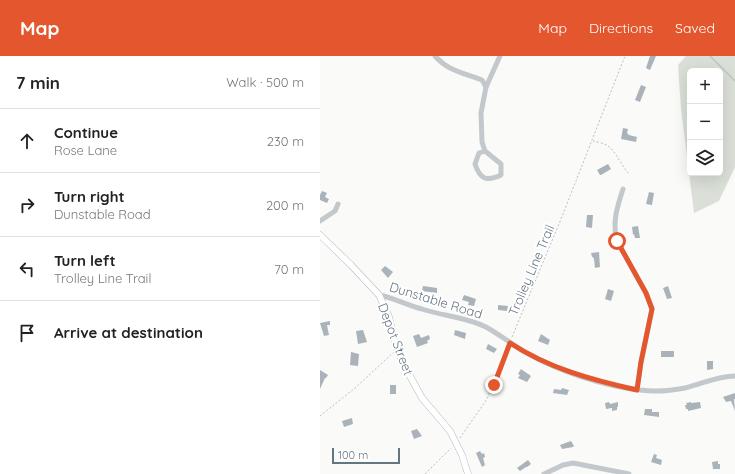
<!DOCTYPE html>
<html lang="en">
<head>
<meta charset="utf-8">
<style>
	body { margin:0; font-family:Quicksand,sans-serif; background:#f2f2f2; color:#222 }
	.controls { position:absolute; right:12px; top:12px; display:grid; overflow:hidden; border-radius:6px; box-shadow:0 4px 16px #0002 }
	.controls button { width:36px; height:36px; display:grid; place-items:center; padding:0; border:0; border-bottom:1px solid #e0e0e0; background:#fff; color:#222; font:20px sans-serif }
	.scale { position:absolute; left:12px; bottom:10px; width:68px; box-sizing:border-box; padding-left:4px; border:2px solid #657683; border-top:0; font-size:11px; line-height:14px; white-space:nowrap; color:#657683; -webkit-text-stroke:3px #fff; paint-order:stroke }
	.stop { position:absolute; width:12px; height:12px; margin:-9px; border:3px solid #e4572e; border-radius:50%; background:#fff }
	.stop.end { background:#e4572e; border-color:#fff; box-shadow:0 1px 4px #0008 }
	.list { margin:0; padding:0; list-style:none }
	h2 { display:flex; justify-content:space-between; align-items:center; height:52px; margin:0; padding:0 16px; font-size:17px }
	h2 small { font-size:13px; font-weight:400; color:#767676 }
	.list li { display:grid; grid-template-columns:26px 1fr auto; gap:12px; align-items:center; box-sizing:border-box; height:64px; padding:0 16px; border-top:1px solid #e0e0e0 }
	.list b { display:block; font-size:15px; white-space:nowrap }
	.list p { margin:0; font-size:13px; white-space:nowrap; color:#767676 }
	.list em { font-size:13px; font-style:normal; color:#767676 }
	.icon { flex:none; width:22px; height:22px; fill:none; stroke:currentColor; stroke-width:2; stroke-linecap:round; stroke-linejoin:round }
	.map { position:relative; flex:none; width:415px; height:418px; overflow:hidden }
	header { display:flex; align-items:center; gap:24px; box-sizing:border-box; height:56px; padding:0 20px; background:#e4572e; color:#fff }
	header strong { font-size:19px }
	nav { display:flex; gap:22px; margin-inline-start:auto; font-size:14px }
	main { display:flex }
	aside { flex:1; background:#fff }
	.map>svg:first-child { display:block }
	.green { fill:#dadfd7; fill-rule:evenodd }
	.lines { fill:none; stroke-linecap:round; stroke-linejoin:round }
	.stream { stroke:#bbc7cb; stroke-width:1.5 }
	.building { fill:#aab3b9 }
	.major-casing { stroke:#b5babe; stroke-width:7 }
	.path { stroke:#bbbfc2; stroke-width:1; stroke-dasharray:2 2; stroke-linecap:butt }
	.minor { stroke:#c3c8cc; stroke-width:5 }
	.major { stroke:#fff; stroke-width:6 }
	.route { stroke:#e4572e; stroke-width:5 }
	.labels { text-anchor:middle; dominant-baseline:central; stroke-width:4; stroke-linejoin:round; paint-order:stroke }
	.street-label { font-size:13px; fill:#657683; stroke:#fff }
</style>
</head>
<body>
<header>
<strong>Map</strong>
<nav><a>Map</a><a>Directions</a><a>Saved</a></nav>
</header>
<main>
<aside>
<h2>7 min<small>Walk · 500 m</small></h2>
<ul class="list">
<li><svg class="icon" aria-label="ahead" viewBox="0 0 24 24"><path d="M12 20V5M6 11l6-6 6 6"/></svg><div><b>Continue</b><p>Rose Lane</p></div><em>230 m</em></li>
<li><svg class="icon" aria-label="right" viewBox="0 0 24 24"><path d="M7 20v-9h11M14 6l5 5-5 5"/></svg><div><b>Turn right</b><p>Dunstable Road</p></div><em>200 m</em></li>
<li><svg class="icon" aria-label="left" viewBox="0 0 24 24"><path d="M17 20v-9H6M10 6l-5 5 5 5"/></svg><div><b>Turn left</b><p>Trolley Line Trail</p></div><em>70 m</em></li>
<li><svg class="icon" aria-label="arrive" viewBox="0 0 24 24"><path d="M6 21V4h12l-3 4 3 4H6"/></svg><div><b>Arrive at destination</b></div></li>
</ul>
</aside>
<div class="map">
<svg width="415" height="418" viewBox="0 0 415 418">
	<rect width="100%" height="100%" fill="#fafaf8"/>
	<path class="green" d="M 366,0 L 415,0 L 415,111 L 399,145 L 374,157 L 361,53 L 358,9 ZM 370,15 L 400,15 L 400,117 L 370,117 Z"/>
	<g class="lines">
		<path class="stream" d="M 390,0 L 415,25"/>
	</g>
	<g class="building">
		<path d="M 330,0 L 336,0 L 330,14 L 326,12 Z"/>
		<path d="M 321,29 L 326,31 L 320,46 L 315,44 Z"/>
		<path d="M 303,72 L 308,73 L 307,77 L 309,79 L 317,81 L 316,86 L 301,83 Z"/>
		<path d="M 288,108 L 291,113 L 281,119 L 280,119 L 277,114 Z"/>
		<path d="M 2,135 L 7,137 L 5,141 L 9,143 L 7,147 L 0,144 L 0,139 Z"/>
		<path d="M 329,136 L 334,137 L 332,149 L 326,148 Z"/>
		<path d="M 267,159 L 273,159 L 272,172 L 266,171 Z"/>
		<path d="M 318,170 L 320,182 L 315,182 L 314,178 L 313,179 L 312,171 Z"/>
		<path d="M 279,196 L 280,211 L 275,212 L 274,203 L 273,201 L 272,201 L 271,197 Z"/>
		<path d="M 65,210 L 73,216 L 68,222 L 61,214 Z"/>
		<path d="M 103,230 L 117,232 L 117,237 L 102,235 Z"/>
		<path d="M 348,230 L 352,242 L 347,243 L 343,232 Z"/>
		<path d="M 288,233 L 294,235 L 291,245 L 285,243 Z"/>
		<path d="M 144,239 L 156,243 L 154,250 L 148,249 L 149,246 L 142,244 Z"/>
		<path d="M 178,249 L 188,250 L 187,255 L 178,254 Z"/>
		<path d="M 10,265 L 10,269 L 7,269 L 9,279 L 4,280 L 0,267 Z"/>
		<path d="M 43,274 L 47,286 L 38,288 L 36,275 Z"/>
		<path d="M 135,274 L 146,277 L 145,283 L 134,279 Z"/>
		<path d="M 99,278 L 101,282 L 109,279 L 110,283 L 107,285 L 108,287 L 97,291 L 93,280 Z"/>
		<path d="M 221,278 L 230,284 L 228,289 L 218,285 Z"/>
		<path d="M 168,288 L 177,293 L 174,297 L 166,293 Z"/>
		<rect x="341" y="295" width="13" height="6"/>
		<path d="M 31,296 L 39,298 L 38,310 L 30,309 Z"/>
		<path d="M 387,305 L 393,305 L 393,313 L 387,314 Z"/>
		<path d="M 201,313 L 211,320 L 207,326 L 198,322 L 200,319 L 198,318 Z"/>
		<path d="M 0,314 L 8,319 L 6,322 L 5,322 L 0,333 Z"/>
		<rect x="70" y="329" width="6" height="9"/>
		<path d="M 242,332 L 249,334 L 247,339 L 233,337 L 234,333 L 241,334 Z"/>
		<path d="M 415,337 L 415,343 L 414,343 L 415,355 L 411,345 L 406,346 L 403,341 Z"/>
		<path d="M 289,346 L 290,348 L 298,346 L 298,351 L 297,351 L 297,354 L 292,355 L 292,352 L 286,353 L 285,347 Z"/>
		<path d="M 371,346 L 371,347 L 380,346 L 381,352 L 368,355 L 368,353 L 366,353 L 365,349 L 367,349 L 366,347 Z"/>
		<path d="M 325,353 L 332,353 L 332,356 L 339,356 L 339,361 L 324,359 Z"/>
		<path d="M 32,362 L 33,368 L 24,371 L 22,365 Z"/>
		<path d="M 97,373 L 102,380 L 94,383 L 91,375 Z"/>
		<path d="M 251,385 L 254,390 L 253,391 L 242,393 L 240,389 Z"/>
		<path d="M 160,395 L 162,398 L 164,397 L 165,401 L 163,402 L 165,409 L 162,411 L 156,397 Z"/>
		<path d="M 334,398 L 337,399 L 336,402 L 342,404 L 341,409 L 331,406 Z"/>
		<path d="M 208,404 L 211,408 L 207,411 L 206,411 L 200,415 L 197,412 Z"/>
		<path d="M 398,405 L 398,408 L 400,408 L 400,413 L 393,413 L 392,406 Z"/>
	</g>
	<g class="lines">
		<defs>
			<path id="major" d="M 0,179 L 31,209 L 59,239 L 69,261 L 77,293 L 84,309 L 102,342 L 130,375 L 142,399 L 148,418"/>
		</defs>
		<use href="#major" class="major-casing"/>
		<g class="path">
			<path d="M 273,85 C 277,86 284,87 288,90 C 297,97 301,109 309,118"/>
			<path d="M 192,281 L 241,163 L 305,0"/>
			<path d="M 0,360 L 35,332 L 74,296"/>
			<path d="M 140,382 L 167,343 L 188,292"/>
			<path d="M 105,418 L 131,392"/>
		</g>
		<g class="minor">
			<path d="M 115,0 C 128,15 144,17 162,24 L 166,31"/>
			<path d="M 165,95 L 159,97 L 155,108 C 160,123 166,126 181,119 L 181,108 L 165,95 L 162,86 L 161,57 L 166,31 L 180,0"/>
			<path d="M 303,133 C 297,151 292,167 297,185 L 326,237 L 332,253 L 321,306 L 317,334"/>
			<path d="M 0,165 L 15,155 L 18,148"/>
			<path d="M 59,239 C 74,242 87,249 102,253 C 123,260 146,261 166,271 C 180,279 193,289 207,297 C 238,315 284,330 320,334 C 334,336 350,335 365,332 C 382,328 397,320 415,320"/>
			<path d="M 224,418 L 243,409 L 253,407 L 309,418"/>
		</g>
		<use href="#major" class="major"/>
	</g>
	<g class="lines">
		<path class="route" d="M 174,329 L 190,287 C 228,312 272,324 317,334 L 321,306 L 332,253 L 326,237 L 297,185"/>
	</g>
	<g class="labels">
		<g class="street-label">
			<text transform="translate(211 214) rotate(-67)">Trolley Line Trail</text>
			<text transform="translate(116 244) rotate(17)">Dunstable Road</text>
			<text transform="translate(76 283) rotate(69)">Depot Street</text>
		</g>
	</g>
</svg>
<div class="controls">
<button>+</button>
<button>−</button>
<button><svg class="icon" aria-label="layers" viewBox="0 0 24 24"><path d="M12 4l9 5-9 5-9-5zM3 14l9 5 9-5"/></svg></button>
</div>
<div class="scale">100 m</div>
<div class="stop" style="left:297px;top:185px"></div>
<div class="stop end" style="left:174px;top:329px"></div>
</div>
</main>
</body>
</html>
